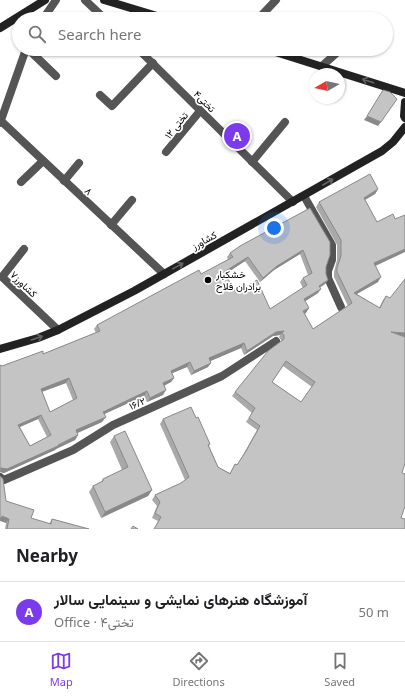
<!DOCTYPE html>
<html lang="en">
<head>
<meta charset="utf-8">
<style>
	body { margin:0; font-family:"Noto Sans",Vazirmatn,sans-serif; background:#f2f2f2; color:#202124 }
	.compass { position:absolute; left:309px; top:68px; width:36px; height:36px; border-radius:50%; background:#fff; box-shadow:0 1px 3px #0004; rotate:261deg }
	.you { position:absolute; left:274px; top:228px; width:14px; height:14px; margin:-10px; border:3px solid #fff; border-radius:50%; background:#1a73e8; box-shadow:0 0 0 6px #1a73e833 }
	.badge { display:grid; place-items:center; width:26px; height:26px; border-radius:50%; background:#7c3aed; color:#fff; font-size:13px; font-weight:700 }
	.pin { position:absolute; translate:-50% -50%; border:2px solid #fff; box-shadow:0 1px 4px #0006 }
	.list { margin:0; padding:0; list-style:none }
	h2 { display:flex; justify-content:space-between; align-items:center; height:52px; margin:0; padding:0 16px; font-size:17px }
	h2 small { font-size:13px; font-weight:400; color:#757577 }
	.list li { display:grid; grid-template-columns:26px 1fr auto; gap:12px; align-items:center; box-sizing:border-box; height:60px; padding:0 16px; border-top:1px solid #e0e0e0 }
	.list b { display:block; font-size:15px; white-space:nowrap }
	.list p { margin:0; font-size:13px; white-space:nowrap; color:#757577 }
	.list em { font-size:13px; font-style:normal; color:#757577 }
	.icon { flex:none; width:22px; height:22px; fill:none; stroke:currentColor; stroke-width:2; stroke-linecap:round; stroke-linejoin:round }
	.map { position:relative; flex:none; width:405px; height:529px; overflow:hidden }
	.search { position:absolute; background:#fff; box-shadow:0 1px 3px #0004; left:12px; right:12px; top:12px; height:44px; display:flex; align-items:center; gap:10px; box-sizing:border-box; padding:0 14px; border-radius:22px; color:#757577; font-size:15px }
	.sheet { height:112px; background:#fff }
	nav { display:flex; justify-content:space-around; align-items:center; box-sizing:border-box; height:56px; border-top:1px solid #e0e0e0; background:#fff; font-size:11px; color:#757577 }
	nav a { display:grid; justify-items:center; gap:2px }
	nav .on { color:#7c3aed }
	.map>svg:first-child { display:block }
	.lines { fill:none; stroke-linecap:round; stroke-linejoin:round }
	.street { stroke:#555; stroke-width:8 }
	.secondary { stroke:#222; stroke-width:8 }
	.wall { fill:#a9a9a9; fill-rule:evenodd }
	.shaded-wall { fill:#898989 }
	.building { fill:#c4c4c4; stroke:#898989; fill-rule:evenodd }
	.oneway { stroke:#646464 }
	.poi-dot { fill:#000; stroke:#fff; stroke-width:1.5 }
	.labels { text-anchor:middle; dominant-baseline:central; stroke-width:3.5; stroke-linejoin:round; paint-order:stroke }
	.street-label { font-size:10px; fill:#000; stroke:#fff }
	.poi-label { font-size:10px; fill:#000; stroke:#fff; text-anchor:start }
</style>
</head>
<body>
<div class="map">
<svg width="405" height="529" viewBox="0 0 405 529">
	<rect width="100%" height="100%" fill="#fff"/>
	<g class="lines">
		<g class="street">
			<path d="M 85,0 L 105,19"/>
			<path d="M 43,19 L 56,0"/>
			<path d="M 258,19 L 276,0"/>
			<path d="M 28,49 L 56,76"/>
			<path d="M 138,49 L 293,202"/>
			<path d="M 322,66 L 341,49"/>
			<path d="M 100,95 L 112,106 L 153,63"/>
			<path d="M 1,121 L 164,274"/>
			<path d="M 0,123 L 26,49"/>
			<path d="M 166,152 L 200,111"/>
			<path d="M 252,162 L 285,122"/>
			<path d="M 64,181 L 79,163"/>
			<path d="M 21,182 L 43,161"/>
			<path d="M 304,196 L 332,245 L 332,260 L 328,271 L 328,278 L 341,307"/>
			<path d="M 111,225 L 132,200"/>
			<path d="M 24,249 L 2,277 L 58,330"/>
			<path d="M 0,477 L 4,480 L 73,450 L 113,425 L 222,376 L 276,341"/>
		</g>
		<g class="secondary">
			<path d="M 104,0 L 167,19"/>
			<path d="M 0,28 L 45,0"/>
			<path d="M 266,49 L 405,93"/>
			<path d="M 405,102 L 404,116 L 405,118"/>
			<path d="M 0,349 L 38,338 L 58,330 L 134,291 L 382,151 L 393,142 L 405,127"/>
		</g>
	</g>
	<g class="wall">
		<path d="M 378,189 L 375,194 L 365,200 L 377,222 L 395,219 L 376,266 L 378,282 L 357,294 L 379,308 L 383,300 L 386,296 L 402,473 L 401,518 L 405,529 L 154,529 L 158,521 L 152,518 L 157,506 L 152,500 L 155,495 L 181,483 L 185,480 L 160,424 L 163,419 L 196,418 L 210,444 L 209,446 L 218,467 L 230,473 L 235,464 L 237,465 L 243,455 L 257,430 L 246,422 L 252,413 L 232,396 L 235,392 L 281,341 L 281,340 L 279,337 L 280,335 L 273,336 L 244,355 L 241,348 L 210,361 L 208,367 L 191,375 L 187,367 L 172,373 L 174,378 L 171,382 L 164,386 L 163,395 L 147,402 L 144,396 L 104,414 L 102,422 L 77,433 L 78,435 L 75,440 L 56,449 L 55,450 L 4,473 L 0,472 L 0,365 L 2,366 L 43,354 L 96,333 L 94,329 L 97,325 L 201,274 L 228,260 L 227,257 L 230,253 L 310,208 L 326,267 L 326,274 L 328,280 L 325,284 L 320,287 L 318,293 L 305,301 L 306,313 L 304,314 L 313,329 L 348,306 L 334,277 L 334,272 L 337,260 L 337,245 L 316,207 L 319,202 ZM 300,254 L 308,275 L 303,278 L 300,282 L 303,288 L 270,309 L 236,293 L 225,274 L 245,261 L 260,282 L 274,270 ZM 283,366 L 312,387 L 301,402 L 272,382 ZM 66,383 L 73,400 L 50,412 L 42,392 ZM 38,419 L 47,437 L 30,446 L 20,427 Z"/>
		<path d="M 114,436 L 152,490 L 148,496 L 101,518 L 89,492 L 93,486 L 101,482 L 103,479 L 122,470 L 110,442 Z"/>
		<path d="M 6,501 L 31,518 L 49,524 L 52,519 L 89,529 L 5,529 L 6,523 Z"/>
	</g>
	<g class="shaded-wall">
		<path d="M 367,116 L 381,122 L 378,126 L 364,120 Z"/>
		<path d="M 378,189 L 375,194 L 361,202 L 364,198 Z"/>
		<path d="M 405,249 L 405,252 L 371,268 L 374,263 Z"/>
		<path d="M 303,250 L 300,254 L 274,270 L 260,282 L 263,278 L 277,266 Z"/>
		<path d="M 248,257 L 245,261 L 221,277 L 224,272 Z"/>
		<path d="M 381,277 L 378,282 L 351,297 L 354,293 Z"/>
		<path d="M 328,280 L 325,284 L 316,290 L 319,286 Z"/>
		<path d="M 321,289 L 318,293 L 301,304 L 304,299 Z"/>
		<path d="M 309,308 L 306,313 L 300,316 L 303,311 Z"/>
		<path d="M 284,331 L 280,335 L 273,336 L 244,355 L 247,351 L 276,332 Z"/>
		<path d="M 391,332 L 405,333 L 405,337 Z"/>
		<path d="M 244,343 L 241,348 L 206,363 L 209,358 Z"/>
		<path d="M 190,362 L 187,367 L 168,375 L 171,371 Z"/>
		<path d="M 211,363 L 208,367 L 191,375 L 194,371 Z"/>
		<path d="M 69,378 L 66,383 L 38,393 L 41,389 Z"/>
		<path d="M 174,378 L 171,382 L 159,388 L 163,383 Z"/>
		<path d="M 166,390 L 163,395 L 147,402 L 150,398 Z"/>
		<path d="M 147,391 L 144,396 L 100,416 L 103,412 Z"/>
		<path d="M 41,415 L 38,419 L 15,429 L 18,425 Z"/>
		<path d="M 106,417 L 102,422 L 73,435 L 76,430 Z"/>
		<path d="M 78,435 L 75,440 L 56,449 L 55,450 L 4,473 L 0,472 L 1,468 L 58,445 Z"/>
		<path d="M 152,490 L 148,496 L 101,518 L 105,512 Z"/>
		<path d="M 2,516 L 9,519 L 6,523 L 0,521 L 0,519 Z"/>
	</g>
	<g class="building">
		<path d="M 383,90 L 390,92 L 397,99 L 381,122 L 367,116 Z"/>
		<path d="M 370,174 L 378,189 L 364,198 L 377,222 L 393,214 L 395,219 L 405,215 L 405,249 L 374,263 L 381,277 L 354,293 L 380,308 L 386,296 L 390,298 L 405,279 L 405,333 L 391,332 L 405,337 L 405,463 L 402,473 L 405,474 L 405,506 L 401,518 L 405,519 L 405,529 L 154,529 L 161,517 L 155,513 L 160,502 L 155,495 L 181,483 L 189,477 L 163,419 L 191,407 L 196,418 L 198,417 L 210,444 L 208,445 L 218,467 L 230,474 L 235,464 L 237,465 L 246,451 L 260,426 L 249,418 L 255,408 L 235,392 L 268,351 L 284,339 L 284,336 L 282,332 L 284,331 L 276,332 L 247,351 L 244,343 L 209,358 L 211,363 L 194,371 L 190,362 L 171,371 L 174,378 L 163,383 L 166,390 L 150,398 L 147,391 L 103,412 L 106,417 L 76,430 L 78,435 L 58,445 L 58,446 L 7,469 L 1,468 L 0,469 L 0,365 L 2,366 L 43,351 L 43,354 L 100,331 L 97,325 L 199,270 L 201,274 L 233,257 L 230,253 L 240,246 L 310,208 L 330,242 L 330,255 L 326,267 L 326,274 L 328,280 L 319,286 L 321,289 L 304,299 L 309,308 L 303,311 L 313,329 L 352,303 L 337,272 L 337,268 L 341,256 L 341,240 L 319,202 ZM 303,250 L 312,273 L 303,278 L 307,285 L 270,309 L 257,280 L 236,293 L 224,272 L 248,257 L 263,278 L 277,266 ZM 286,361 L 315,382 L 301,402 L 272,382 ZM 69,378 L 77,398 L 50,412 L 41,389 ZM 41,415 L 51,435 L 30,446 L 18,425 Z"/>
		<path d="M 125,431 L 152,490 L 105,512 L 93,486 L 103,481 L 103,479 L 128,467 L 114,436 Z"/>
		<path d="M 0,476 L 3,479 L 6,501 L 34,510 L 31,518 L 51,524 L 52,519 L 89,529 L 7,529 L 9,519 L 2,516 L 0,520 Z"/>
		<path d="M 133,526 L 138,529 L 131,529 Z"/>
	</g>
	<defs><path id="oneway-shaft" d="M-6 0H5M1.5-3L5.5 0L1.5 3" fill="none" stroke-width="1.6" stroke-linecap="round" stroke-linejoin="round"/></defs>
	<g class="oneway">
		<use href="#oneway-shaft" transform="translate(368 81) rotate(-162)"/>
		<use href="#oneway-shaft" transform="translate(328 182) rotate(-30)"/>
		<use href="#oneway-shaft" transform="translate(178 266) rotate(-29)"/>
		<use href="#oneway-shaft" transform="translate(37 338) rotate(-19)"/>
	</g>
	<circle class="poi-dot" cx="208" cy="280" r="4"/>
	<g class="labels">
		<g class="street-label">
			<text transform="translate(205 101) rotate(45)">تختی۴</text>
			<text transform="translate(176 125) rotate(-51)">۱۲ تختی</text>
			<text transform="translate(89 191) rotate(44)">۸</text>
			<text transform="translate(204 240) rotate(-29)">کشاورز</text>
			<text transform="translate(24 284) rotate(44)">۷کشاورز</text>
			<text transform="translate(137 403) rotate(-24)">۱۶/۲</text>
		</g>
		<g class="poi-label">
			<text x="216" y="274">خشکبار<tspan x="216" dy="12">برادران فلاح</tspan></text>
		</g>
	</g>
</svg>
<svg class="compass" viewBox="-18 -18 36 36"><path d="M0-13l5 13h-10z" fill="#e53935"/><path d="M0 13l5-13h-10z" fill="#757577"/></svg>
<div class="you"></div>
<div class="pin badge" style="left:237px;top:136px">A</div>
<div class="search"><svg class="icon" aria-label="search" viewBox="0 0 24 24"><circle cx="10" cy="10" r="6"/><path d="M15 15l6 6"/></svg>Search here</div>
</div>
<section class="sheet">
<h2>Nearby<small></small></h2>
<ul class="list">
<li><span class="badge">A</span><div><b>آموزشگاه هنرهای نمایشی و سینمایی سالار</b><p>Office · تختی۴</p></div><em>50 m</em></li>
</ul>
</section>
<nav>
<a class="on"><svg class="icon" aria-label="map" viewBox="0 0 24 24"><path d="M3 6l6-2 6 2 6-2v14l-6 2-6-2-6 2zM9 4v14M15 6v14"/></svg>Map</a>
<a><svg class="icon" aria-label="directions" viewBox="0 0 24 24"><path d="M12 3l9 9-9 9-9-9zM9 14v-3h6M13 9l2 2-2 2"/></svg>Directions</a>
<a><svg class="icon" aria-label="saved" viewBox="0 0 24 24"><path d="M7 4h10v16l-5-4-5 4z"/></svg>Saved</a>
</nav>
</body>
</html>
